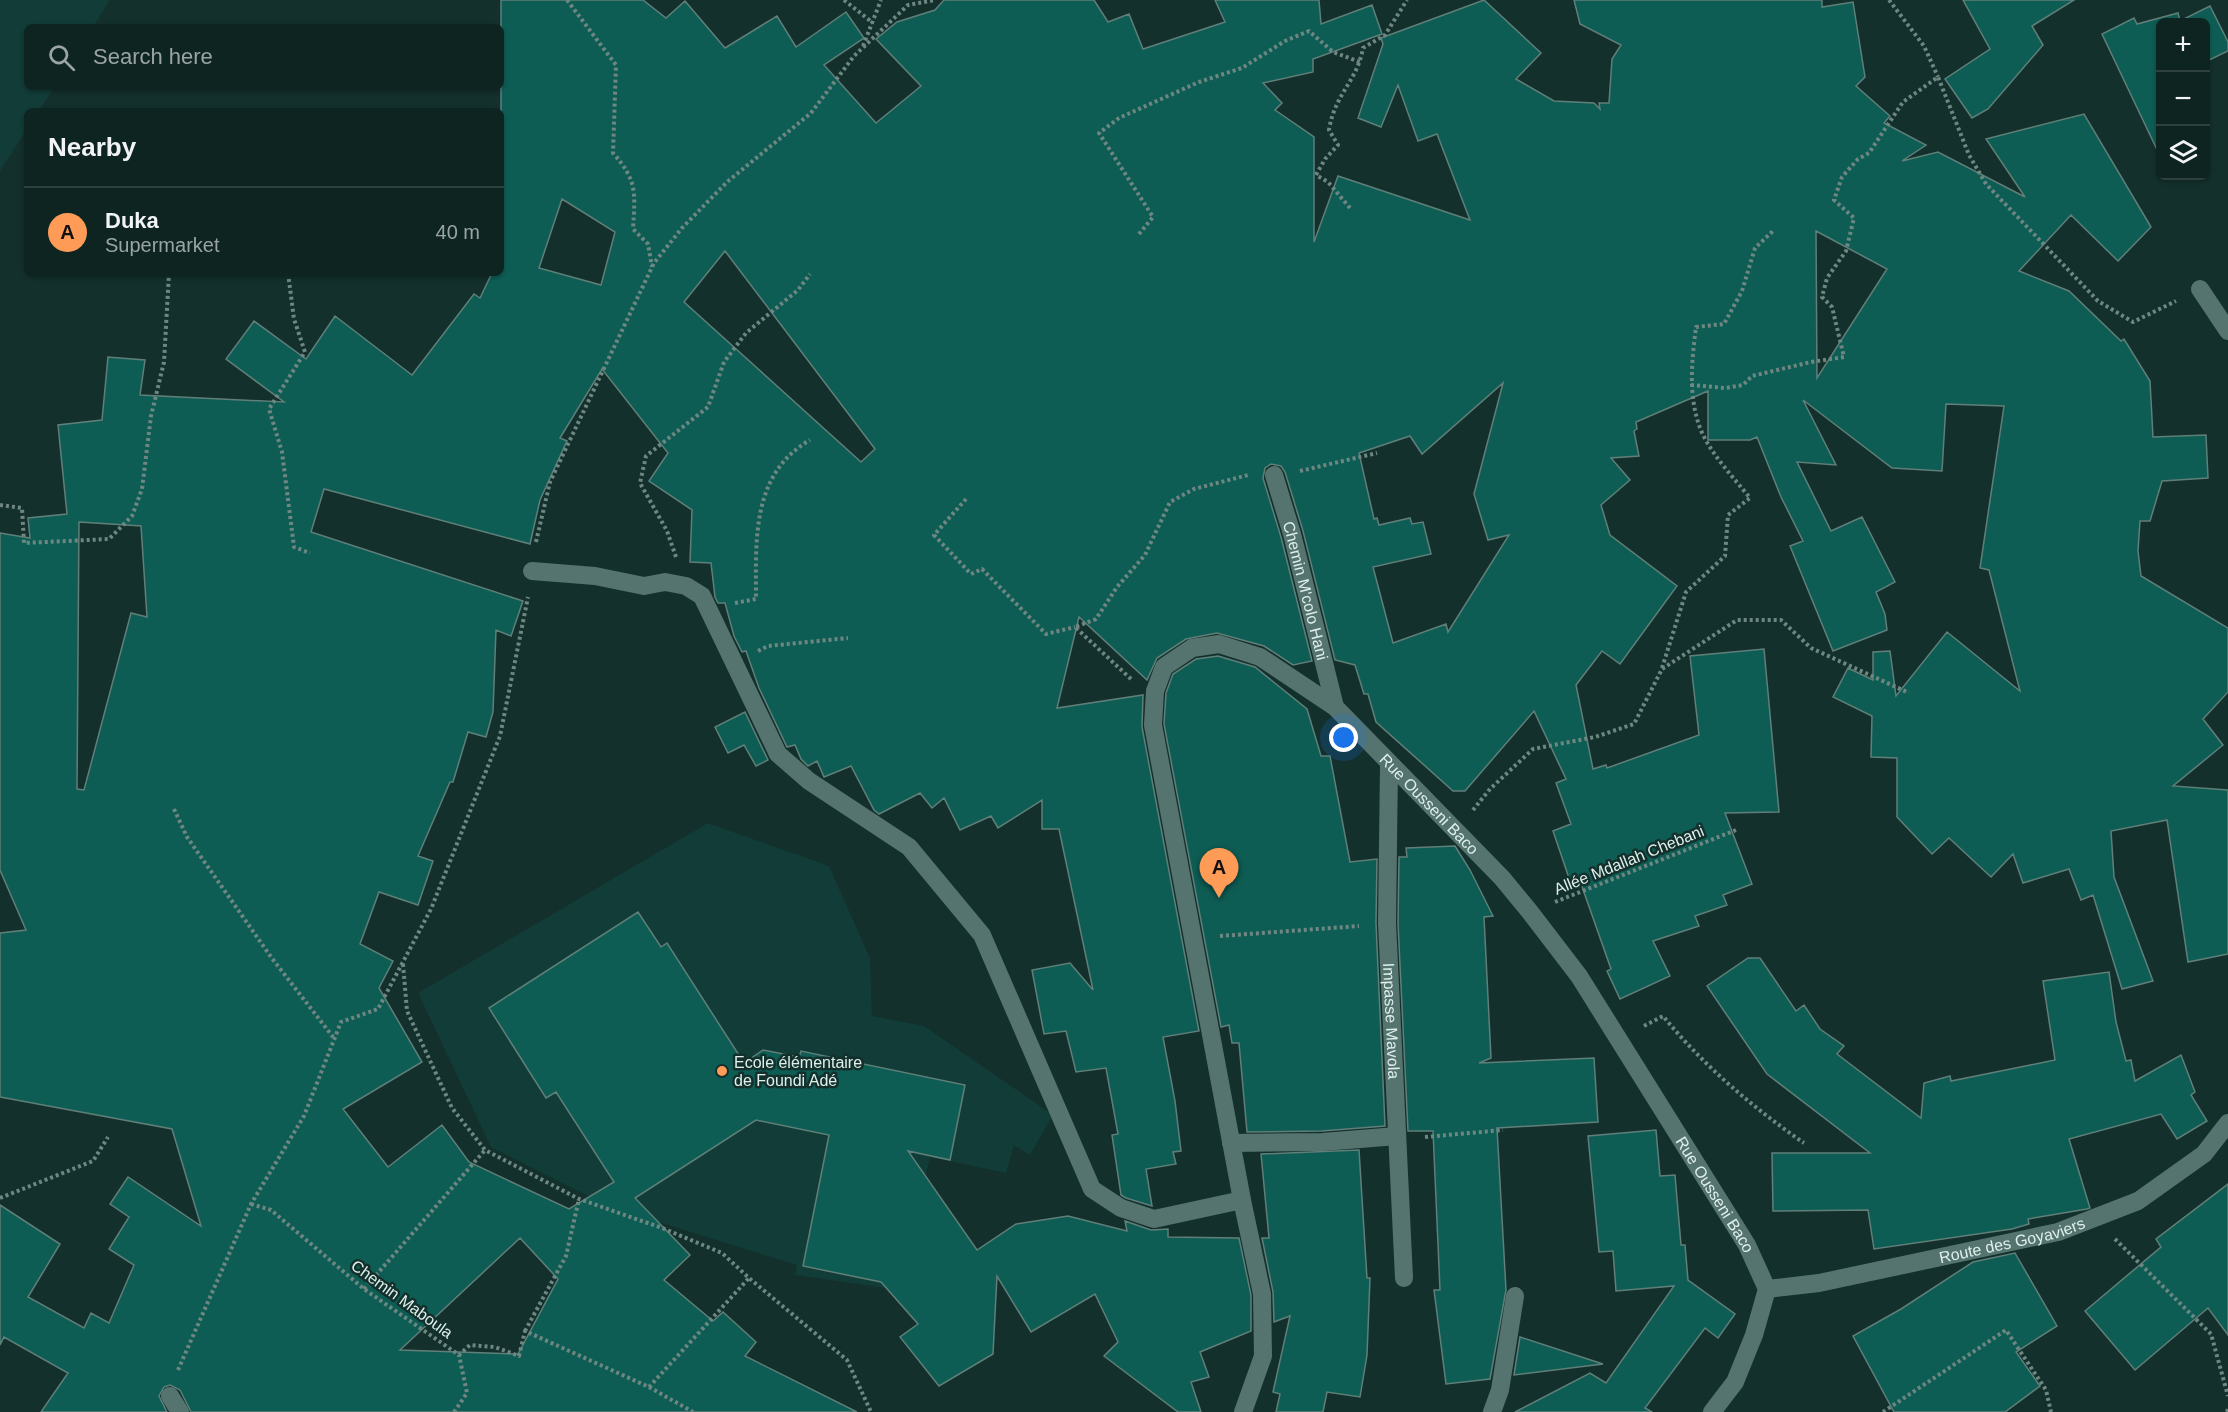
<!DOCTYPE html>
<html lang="en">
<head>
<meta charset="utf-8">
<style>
	body { margin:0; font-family:Arial,sans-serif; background:#172c2a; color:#f1f3f6 }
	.controls { position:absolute; right:18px; top:18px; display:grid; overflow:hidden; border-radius:9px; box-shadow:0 2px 4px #0004 }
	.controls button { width:54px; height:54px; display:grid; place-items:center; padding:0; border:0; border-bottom:2px solid #2e413f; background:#0e2421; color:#f1f3f6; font:30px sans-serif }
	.you { position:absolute; left:1344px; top:738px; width:21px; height:21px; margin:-15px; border:4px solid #fff; border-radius:50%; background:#1a73e8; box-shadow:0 0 0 9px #1a73e833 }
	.badge { display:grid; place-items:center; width:39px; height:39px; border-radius:50%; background:#fe9c57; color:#111; font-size:20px; font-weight:700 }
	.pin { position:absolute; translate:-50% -50px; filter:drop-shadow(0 2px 3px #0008) }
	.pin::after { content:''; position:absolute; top:32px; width:21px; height:18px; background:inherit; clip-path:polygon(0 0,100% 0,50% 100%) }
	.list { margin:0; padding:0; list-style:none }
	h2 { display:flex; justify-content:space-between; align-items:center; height:78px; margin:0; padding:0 24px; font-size:26px }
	h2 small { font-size:20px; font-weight:400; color:#9ba4a5 }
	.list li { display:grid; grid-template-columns:39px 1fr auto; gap:18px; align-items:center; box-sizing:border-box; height:90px; padding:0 24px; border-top:2px solid #2e413f }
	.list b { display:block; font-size:22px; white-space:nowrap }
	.list p { margin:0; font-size:20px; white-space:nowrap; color:#9ba4a5 }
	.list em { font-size:20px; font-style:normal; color:#9ba4a5 }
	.icon { flex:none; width:33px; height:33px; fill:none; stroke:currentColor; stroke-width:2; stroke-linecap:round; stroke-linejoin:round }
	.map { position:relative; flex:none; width:2228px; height:1412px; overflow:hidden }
	.search { position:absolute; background:#0e2421; box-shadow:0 2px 4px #0004; left:24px; top:24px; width:480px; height:66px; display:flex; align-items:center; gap:15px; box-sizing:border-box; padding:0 21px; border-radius:9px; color:#9ba4a5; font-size:22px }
	.panel { position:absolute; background:#0e2421; box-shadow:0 2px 4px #0004; left:24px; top:108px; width:480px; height:168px; border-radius:9px }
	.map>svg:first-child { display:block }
	.built { fill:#123c37 }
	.building { fill:#0e5d54; stroke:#607f79; stroke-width:1.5; fill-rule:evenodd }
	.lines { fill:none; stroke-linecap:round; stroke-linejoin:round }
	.path { stroke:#6f8783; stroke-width:4; stroke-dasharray:3 3; stroke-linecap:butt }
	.lane { stroke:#55746f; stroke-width:18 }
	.street { stroke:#55746f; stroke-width:18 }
	.poi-dot { fill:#fe9c57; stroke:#13302c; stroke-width:2 }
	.labels { text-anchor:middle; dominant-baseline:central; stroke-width:5; stroke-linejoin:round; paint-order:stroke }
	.street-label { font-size:16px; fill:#deefec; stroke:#13302c }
	.poi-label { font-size:16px; fill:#deefec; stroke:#13302c; text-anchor:start }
</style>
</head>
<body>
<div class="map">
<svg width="2228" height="1412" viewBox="0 0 2228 1412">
	<rect width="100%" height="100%" fill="#13302c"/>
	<g class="built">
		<path d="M 0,0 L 110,0 L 93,27 L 27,27 L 27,87 L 54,87 L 39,111 L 27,111 L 27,129 L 0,171 Z"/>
		<path d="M 708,823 L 829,866 L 870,958 L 872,1016 L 924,1026 L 1053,1115 L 1030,1155 L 1014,1145 L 1006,1173 L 930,1157 L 900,1290 L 795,1275 L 797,1265 L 610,1207 L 491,1147 L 418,993 Z"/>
	</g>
	<g class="building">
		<path d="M 501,0 L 643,0 L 666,18 L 685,1 L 725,48 L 777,16 L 796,47 L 846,12 L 864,38 L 824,65 L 876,123 L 921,86 L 876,39 L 897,22 L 935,10 L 944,0 L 1094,0 L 1108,22 L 1129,14 L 1143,49 L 1225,22 L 1215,0 L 1319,0 L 1321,24 L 1372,5 L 1382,34 L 1313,59 L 1313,72 L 1263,83 L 1282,103 L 1275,110 L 1314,137 L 1314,242 L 1338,176 L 1470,220 L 1437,134 L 1418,141 L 1398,85 L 1381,127 L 1358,118 L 1383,44 L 1381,38 L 1484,0 L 1541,53 L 1516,79 L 1554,101 L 1594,103 L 1600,109 L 1599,103 L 1609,103 L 1612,59 L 1621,45 L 1580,24 L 1574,0 L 1822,0 L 1822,7 L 1853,2 L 1865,77 L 1856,86 L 1890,116 L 1884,123 L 1926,145 L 1902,161 L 1938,152 L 2025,197 L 1986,139 L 2084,114 L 2151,227 L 2118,261 L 2071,215 L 2019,271 L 2069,291 L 2121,341 L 2124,339 L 2150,381 L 2153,437 L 2206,435 L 2208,478 L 2162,481 L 2150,521 L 2140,521 L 2138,551 L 2141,576 L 2228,628 L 2228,692 L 2203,719 L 2223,745 L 2173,786 L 2228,790 L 2228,954 L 2188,962 L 2167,820 L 2111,831 L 2114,877 L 2153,981 L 2122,989 L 2093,895 L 2081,900 L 2069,869 L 2023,883 L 2013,854 L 1991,877 L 1949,838 L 1932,854 L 1897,817 L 1897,758 L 1871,757 L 1872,716 L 1833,697 L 1848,668 L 1873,680 L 1873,652 L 1890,651 L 1896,696 L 1947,632 L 2020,691 L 1989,570 L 1980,568 L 2004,406 L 1946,404 L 1942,471 L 1892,468 L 1803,400 L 1836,465 L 1797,462 L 1831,531 L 1862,517 L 1895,582 L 1876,592 L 1885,614 L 1887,630 L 1833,651 L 1790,546 L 1803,541 L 1781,497 L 1757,437 L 1750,440 L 1708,440 L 1708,391 L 1636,422 L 1637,429 L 1634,431 L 1639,456 L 1611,458 L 1630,480 L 1601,505 L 1610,535 L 1677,586 L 1620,664 L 1602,651 L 1576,685 L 1593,769 L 1606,765 L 1607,768 L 1699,735 L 1690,656 L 1764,649 L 1779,812 L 1725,813 L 1752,884 L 1723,895 L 1727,905 L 1695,916 L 1699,926 L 1653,941 L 1670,976 L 1620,999 L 1607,971 L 1611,969 L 1580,881 L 1571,884 L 1553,831 L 1571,824 L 1556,783 L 1566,779 L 1534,711 L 1465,791 L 1453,791 L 1376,722 L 1368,694 L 1364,694 L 1355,665 L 1335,660 L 1303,531 L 1285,472 L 1281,466 L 1271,464 L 1265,468 L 1263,478 L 1281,537 L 1312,661 L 1293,665 L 1264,646 L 1217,633 L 1186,639 L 1157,658 L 1147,680 L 1079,617 L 1057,708 L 1143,695 L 1142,727 L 1199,1031 L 1163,1037 L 1175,1101 L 1181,1151 L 1173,1152 L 1176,1164 L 1146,1169 L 1152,1206 L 1126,1198 L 1121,1195 L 1112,1135 L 1118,1134 L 1106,1068 L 1076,1072 L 1066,1031 L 1044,1034 L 1032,970 L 1070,963 L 1093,990 L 1059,829 L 1042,829 L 1042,800 L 998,828 L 991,816 L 960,830 L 944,798 L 932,808 L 920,793 L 879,814 L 874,810 L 851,766 L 824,777 L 817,761 L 808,766 L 801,759 L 795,745 L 787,747 L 759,688 L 746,651 L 742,652 L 734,636 L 725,603 L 718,603 L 715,597 L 711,563 L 690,562 L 692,510 L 649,481 L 668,453 L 602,369 L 560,438 L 567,441 L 540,500 L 530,544 L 324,489 L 311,532 L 523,601 L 511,636 L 496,630 L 493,712 L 486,737 L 468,732 L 453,782 L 450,782 L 418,856 L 433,861 L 418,905 L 379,892 L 360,944 L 393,961 L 379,988 L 422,1062 L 343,1109 L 388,1167 L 442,1125 L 469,1162 L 569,1209 L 614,1182 L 556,1092 L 546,1098 L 489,1008 L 638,912 L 661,947 L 667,943 L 744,1063 L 763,1050 L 799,1057 L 801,1051 L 965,1085 L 950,1160 L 908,1151 L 977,1250 L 1016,1224 L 1068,1216 L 1127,1231 L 1125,1221 L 1151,1230 L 1168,1229 L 1168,1237 L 1239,1238 L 1251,1295 L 1251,1331 L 1200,1352 L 1209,1377 L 1191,1382 L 1201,1412 L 1178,1412 L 1104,1356 L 1118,1342 L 1095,1294 L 1031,1332 L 997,1276 L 993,1354 L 939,1386 L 900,1337 L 918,1324 L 881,1282 L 803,1266 L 829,1135 L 756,1120 L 635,1198 L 690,1255 L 664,1280 L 713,1321 L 723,1312 L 756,1342 L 745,1356 L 857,1412 L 191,1412 L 180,1390 L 170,1385 L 164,1387 L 159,1396 L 167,1412 L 41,1412 L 68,1373 L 4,1337 L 0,1345 L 0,1205 L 60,1244 L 28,1297 L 84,1328 L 91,1313 L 109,1323 L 134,1265 L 109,1249 L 129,1217 L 110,1204 L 128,1177 L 201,1226 L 172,1129 L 0,1097 L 0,933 L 26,930 L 0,870 L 0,533 L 30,538 L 28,518 L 67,514 L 58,425 L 102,420 L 108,357 L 145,360 L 140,395 L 284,402 L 226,359 L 254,321 L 306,359 L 335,316 L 412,375 L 474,294 L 480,298 L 492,273 L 501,273 ZM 562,199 L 615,232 L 601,285 L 539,268 ZM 1816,231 L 1887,269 L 1817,378 ZM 725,251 L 875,449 L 861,462 L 684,302 ZM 1503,383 L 1474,494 L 1488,540 L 1509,535 L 1448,632 L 1446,624 L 1393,643 L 1373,567 L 1431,554 L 1423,522 L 1412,524 L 1410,518 L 1379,525 L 1377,518 L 1374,519 L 1359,453 L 1410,436 L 1422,454 ZM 79,522 L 141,526 L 147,617 L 131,613 L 84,790 L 77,789 ZM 520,1238 L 558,1279 L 518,1354 L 400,1350 Z"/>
		<path d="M 1963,0 L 2074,0 L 2032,26 L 2043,45 L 1988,109 L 1972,118 L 1945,79 L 1990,49 Z"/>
		<path d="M 2210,6 L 2228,42 L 2228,51 L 2205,62 L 2205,22 L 2160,22 L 2160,156 L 2102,34 L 2134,18 L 2137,24 L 2178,13 L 2180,21 Z"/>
		<path d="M 1218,656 L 1255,667 L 1307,709 L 1321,756 L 1330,756 L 1350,862 L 1377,859 L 1376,923 L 1385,1126 L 1322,1131 L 1247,1132 L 1239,1043 L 1232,1043 L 1229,1025 L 1221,1027 L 1164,724 L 1166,693 L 1173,674 L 1196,659 Z"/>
		<path d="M 745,712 L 768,760 L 756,766 L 744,745 L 728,753 L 715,727 Z"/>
		<path d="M 1455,846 L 1470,870 L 1493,916 L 1484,917 L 1491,1058 L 1479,1063 L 1594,1058 L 1598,1122 L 1497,1128 L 1506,1290 L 1490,1379 L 1446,1384 L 1434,1290 L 1440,1290 L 1433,1131 L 1408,1131 L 1398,923 L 1399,857 L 1407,857 L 1406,848 Z"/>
		<path d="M 1748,958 L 1760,958 L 1796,1011 L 1804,1005 L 1820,1029 L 1844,1046 L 1837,1054 L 1921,1118 L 1924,1083 L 1950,1076 L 1951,1081 L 2055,1060 L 2043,981 L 2109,972 L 2116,1022 L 2126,1061 L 2131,1060 L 2135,1081 L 2181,1055 L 2195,1092 L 2191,1095 L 2207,1121 L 2177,1139 L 2161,1114 L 2069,1139 L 2090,1208 L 2087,1209 L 2028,1219 L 2029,1224 L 2012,1229 L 1874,1249 L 1868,1210 L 1773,1211 L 1772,1153 L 1870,1153 L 1767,1074 L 1707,986 Z"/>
		<path d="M 1656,1130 L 1660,1176 L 1675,1175 L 1681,1245 L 1685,1245 L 1688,1280 L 1735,1314 L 1718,1338 L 1705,1328 L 1645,1408 L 1652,1412 L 1515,1412 L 1590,1373 L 1606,1383 L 1674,1286 L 1616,1291 L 1613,1251 L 1599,1252 L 1588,1136 Z"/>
		<path d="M 1359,1150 L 1367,1278 L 1370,1278 L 1367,1355 L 1360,1397 L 1327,1392 L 1323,1412 L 1276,1412 L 1280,1394 L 1273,1392 L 1290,1316 L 1274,1322 L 1273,1292 L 1262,1238 L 1269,1238 L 1261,1154 Z"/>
		<path d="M 2228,1184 L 2228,1335 L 2208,1308 L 2135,1370 L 2085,1311 L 2161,1247 L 2156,1239 Z"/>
		<path d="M 2015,1253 L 2057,1326 L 2016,1352 L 2040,1386 L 2005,1412 L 1894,1412 L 1853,1336 L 1901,1309 L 1973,1262 Z"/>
		<path d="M 1520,1337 L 1603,1364 L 1514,1375 Z"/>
	</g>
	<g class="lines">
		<g class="path">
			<path d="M 567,0 L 616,65 L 613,153 C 638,181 635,194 633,229 L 648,244 L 652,267"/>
			<path d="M 844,0 L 873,23"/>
			<path d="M 1889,0 L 1924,46 L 1938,77"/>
			<path d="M 863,46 L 881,0"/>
			<path d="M 1350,208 L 1328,182 L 1316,175 L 1325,159 L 1338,145 L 1329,130 C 1335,93 1357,82 1363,48 L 1385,35 L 1407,0"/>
			<path d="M 1139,234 L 1153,217 L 1099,133 L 1119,118 L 1199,82 L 1242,68 L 1285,41 L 1309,31 L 1333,52 L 1360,62"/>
			<path d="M 288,273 L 294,319 L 305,352 L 269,409 L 282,452 L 294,547 L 310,553"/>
			<path d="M 1691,385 L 1725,388 L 1743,385 L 1752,376 L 1811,362 L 1844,357 L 1832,307 L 1822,297 L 1827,278 L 1846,251 L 1854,218 L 1834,200 L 1842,177 L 1858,159 L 1869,153 L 1903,102 L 1938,77 L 1969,155 L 1986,184 L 2098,301 L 2133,322 L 2176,301"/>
			<path d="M 1300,471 L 1377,453"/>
			<path d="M 966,499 L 934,535 L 971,574 L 982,569 L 1046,634 L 1075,627"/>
			<path d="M 0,505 L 22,508 L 24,543 L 109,539 L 132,516 L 142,489 L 151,416 L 164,362 L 169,273"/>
			<path d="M 536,542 L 550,482 L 654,263 L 682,228 L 727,182 L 811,113 L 854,56 L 908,5 L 935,0"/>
			<path d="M 676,557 L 667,531 L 640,483 L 646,456 L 708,407 L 724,362 L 746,333 L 798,290 L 810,274"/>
			<path d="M 735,603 L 756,599 C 756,540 751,474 810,440"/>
			<path d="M 758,651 L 768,646 L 848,638"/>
			<path d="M 1662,668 L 1686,592 L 1725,556 L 1728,515 L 1750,498 C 1734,478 1707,450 1699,425 C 1688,393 1692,359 1696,327 L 1724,324 L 1742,291 L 1755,248 L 1774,230"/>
			<path d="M 1131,679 L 1075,627 L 1096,619 L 1117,587 L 1145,555 L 1170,502 L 1194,489 L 1248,475"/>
			<path d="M 174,809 L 187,837 L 271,957 L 333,1037"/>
			<path d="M 1473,810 L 1490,789 L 1533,749 L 1595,737 L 1634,724 L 1662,669 L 1737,620 L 1781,620 L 1811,648 L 1909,693"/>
			<path d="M 1555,902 L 1736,830"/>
			<path d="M 1220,936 L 1359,926"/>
			<path d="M 403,964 L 407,1011 L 452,1108 L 485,1150 L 579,1199 L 662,1228 L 722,1253 L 749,1278 L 847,1360 L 871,1412"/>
			<path d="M 1644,1026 L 1663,1016 C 1703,1065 1752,1107 1804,1143"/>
			<path d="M 1425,1137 L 1503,1130"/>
			<path d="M 0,1198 L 93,1161 L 108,1137"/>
			<path d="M 251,1204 L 271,1210 L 364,1289 L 459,1355 L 470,1345 L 495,1347 L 519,1356 L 525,1331 L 649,1387 L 693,1412"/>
			<path d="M 2115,1239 L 2211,1334 L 2228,1396"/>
			<path d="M 364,1289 L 485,1150"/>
			<path d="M 525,1331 L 566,1256 L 579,1199"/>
			<path d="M 178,1370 L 251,1204 L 304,1116 L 341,1022 L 378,1009 L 431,909 L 500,736 L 528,597"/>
			<path d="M 649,1387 L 749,1278"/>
			<path d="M 454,1412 L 467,1393 L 459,1355"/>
			<path d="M 1883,1412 L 2006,1330 L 2046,1390 L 2051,1412"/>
			<path d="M 2227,1412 L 2228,1409"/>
		</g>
		<path class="lane" d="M 1231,1143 L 1323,1142 L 1397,1136"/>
		<g class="street">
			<path d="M 2200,289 L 2228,331"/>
			<path id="s1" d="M 1274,475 L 1292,534 L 1335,707"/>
			<path d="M 532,571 L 595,576 L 644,586 L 665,582 L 686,586 L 702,596 L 778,754 L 809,781 L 909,847 L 982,935 L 1092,1189 L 1121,1208 L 1154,1219 L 1242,1200"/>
			<path id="s2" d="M 1389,765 L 1387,923 L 1404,1278"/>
			<path id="s3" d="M 1767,1289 L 1819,1283 L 2058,1232 L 2138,1201 L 2204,1154 L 2228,1123"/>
			<path d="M 170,1396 L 180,1412"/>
			<path id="s4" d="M 1243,1412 L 1263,1356 L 1262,1294 L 1242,1200 L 1153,725 L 1155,691 L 1164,667 L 1192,648 L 1219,644 L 1260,657 L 1335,707 L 1502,878 L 1530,912 L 1579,976 L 1747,1245 L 1767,1289 L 1754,1335 L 1735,1382 L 1712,1412"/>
			<path d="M 1492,1412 L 1500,1390 L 1515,1296"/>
		</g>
	</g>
	<circle class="poi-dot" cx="722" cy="1071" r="6"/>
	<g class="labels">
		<g class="street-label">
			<text stroke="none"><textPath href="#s1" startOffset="120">Chemin M'colo Hani</textPath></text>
			<text stroke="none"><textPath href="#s4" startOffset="1090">Rue Ousseni Baco</textPath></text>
			<text transform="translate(1629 860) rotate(-22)">Allée Mdallah Chebani</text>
			<text stroke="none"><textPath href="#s2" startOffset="256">Impasse Mavola</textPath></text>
			<text stroke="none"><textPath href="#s4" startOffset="1576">Rue Ousseni Baco</textPath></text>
			<text stroke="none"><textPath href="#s3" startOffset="250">Route des Goyaviers</textPath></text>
			<text transform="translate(402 1299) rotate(36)">Chemin Maboula</text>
		</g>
		<g class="poi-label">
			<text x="734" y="1062">Ecole élémentaire<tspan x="734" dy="18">de Foundi Adé</tspan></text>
		</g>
	</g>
</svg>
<div class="controls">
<button>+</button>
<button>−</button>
<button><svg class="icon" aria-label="layers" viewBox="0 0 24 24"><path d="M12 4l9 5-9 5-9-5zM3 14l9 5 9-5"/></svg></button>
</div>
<div class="you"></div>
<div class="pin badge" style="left:1219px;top:898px">A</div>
<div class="search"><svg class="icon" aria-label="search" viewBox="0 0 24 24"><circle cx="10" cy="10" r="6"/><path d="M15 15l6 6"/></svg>Search here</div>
<section class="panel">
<h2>Nearby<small></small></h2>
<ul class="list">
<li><span class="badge">A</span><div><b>Duka</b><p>Supermarket</p></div><em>40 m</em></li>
</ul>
</section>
</div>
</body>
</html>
